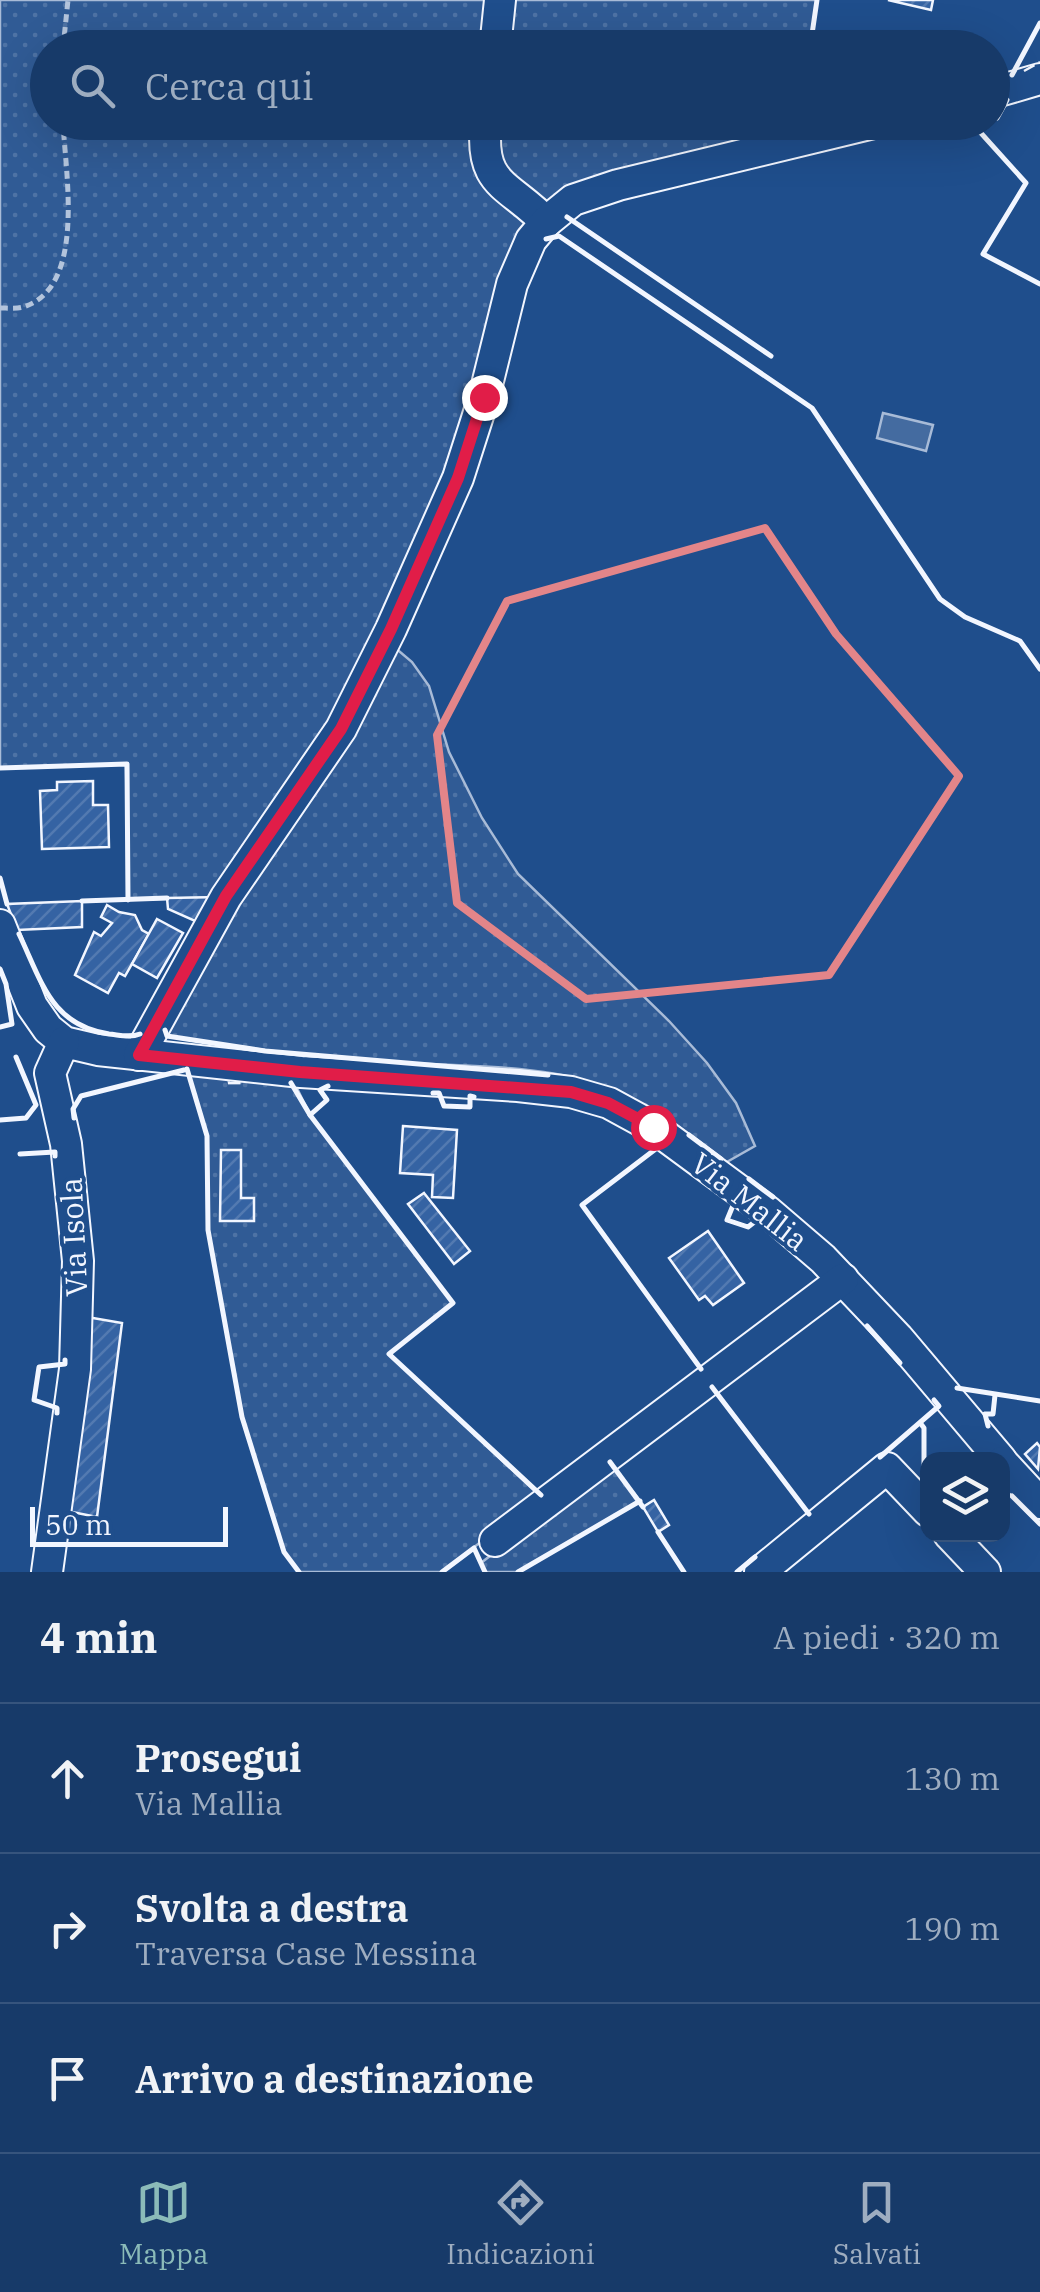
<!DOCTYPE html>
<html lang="it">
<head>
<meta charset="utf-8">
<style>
	body { margin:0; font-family:"IBM Plex Serif",serif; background:#244571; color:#f1f3f6 }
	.controls { position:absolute; right:30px; bottom:30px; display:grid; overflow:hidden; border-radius:20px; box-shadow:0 10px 40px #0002 }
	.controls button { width:90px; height:90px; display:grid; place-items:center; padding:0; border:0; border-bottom:2px solid #36547d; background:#173a69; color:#f1f3f6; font:50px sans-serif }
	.scale { position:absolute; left:30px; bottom:25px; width:198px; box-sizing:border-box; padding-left:10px; border:5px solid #f2f6ff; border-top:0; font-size:28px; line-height:35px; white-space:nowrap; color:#f2f6ff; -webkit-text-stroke:8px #1f4e8c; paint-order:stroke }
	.stop { position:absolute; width:30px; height:30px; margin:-22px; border:8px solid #e11d48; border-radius:50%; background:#fff }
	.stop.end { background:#e11d48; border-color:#fff; box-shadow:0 2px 10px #0008 }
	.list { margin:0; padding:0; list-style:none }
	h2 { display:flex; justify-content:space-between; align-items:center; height:130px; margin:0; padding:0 40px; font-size:42px }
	h2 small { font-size:32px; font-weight:400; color:#9eadc0 }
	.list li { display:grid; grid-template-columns:65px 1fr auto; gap:30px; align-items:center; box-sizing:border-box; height:150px; padding:0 40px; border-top:2px solid #36547d }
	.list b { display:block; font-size:38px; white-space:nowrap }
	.list p { margin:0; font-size:32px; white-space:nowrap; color:#9eadc0 }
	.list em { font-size:32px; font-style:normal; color:#9eadc0 }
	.icon { flex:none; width:55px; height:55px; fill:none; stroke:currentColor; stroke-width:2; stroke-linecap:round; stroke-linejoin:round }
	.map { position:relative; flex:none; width:1040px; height:1572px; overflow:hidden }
	.search { position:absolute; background:#173a69; box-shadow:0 10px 40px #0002; left:30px; right:30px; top:30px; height:110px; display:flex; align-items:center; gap:25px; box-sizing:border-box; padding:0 35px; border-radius:55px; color:#9eadc0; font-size:38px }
	.sheet { height:580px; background:#173a69 }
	nav { display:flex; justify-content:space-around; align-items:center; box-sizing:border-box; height:140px; border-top:2px solid #36547d; background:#173a69; font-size:28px; color:#9eadc0 }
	nav a { display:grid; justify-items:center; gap:5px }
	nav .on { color:#8bbbb9 }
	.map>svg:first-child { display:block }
	.grass { fill:url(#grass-dots); stroke:#a8bbd7; stroke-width:2.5 }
	.water { fill:#446ba0; stroke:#a8bbd7; stroke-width:2.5 }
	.building { fill:url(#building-hatch); stroke:#f2f6ff; stroke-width:2.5 }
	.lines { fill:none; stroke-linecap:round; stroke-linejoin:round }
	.minor-casing { stroke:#f2f6ff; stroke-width:34 }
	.path { stroke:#b3c4dc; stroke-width:5; stroke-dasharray:8 5; stroke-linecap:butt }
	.minor { stroke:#1f4e8c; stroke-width:30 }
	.fence { stroke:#f2f6ff; stroke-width:2.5; stroke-dasharray:12 5; stroke-linecap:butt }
	.wall { stroke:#f2f6ff; stroke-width:5 }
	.route { stroke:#e11d48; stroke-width:12 }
	.marked { fill:none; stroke:#e38589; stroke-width:8; stroke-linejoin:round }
	.labels { text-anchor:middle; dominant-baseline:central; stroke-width:8; stroke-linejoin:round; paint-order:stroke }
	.street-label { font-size:30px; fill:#f2f6ff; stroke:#1f4e8c }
</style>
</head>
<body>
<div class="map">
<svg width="1040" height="1572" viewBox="0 0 1040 1572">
	<defs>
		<pattern id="grass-dots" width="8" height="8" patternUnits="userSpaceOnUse" patternTransform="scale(2.5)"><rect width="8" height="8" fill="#305b95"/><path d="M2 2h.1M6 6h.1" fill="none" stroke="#4e73a5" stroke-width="1.8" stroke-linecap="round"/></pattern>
		<pattern id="building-hatch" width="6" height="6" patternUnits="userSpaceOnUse" patternTransform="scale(2.5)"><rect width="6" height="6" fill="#3563a3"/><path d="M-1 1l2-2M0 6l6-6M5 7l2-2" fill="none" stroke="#537ab1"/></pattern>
	</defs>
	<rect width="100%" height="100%" fill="#1f4e8c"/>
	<g class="grass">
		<path d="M 0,0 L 490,0 L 484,47 L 48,48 L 48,122 L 477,123 L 491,184 L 528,226 L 431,509 L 336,718 L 221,897 L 128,900 L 126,764 L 0,768 Z"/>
		<path d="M 510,0 L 817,0 L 810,47 L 504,48 Z"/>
		<path d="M 494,123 L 799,123 L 798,130 L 553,208 L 499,169 Z"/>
		<path d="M 393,646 L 412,662 L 429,686 L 449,752 L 482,818 L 518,874 L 669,1021 L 707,1063 L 736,1103 L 755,1146 L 725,1163 C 689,1132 646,1102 602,1086 C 540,1063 447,1066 381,1062 C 309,1057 238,1047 167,1036 L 165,1029 L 235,900 Z"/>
		<path d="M 187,1069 L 227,1073 L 229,1083 L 240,1083 L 241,1074 L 295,1084 L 310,1115 L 453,1303 L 389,1354 L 540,1496 L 442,1572 L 299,1572 L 284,1552 L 242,1417 L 208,1230 L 207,1136 Z"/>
		<path d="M 610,1462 L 640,1501 L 518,1572 L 485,1572 L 481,1563 Z"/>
	</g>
	<path class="water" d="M 883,413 L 933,425 L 926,451 L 877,438 Z"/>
	<g class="building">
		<path d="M 888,0 L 933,0 L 931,10 Z"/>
		<path d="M 93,781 L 93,805 L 108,805 L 109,847 L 42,849 L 40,791 L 57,790 L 57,782 Z"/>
		<path d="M 221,897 L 204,925 L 168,909 L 167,898 Z"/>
		<path d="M 82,901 L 82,927 L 17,930 L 7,904 Z"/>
		<path d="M 107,905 L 119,912 L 135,915 L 142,930 L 149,934 L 125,976 L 119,973 L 108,993 L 75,975 L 94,932 L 101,936 L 112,923 L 101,917 Z"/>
		<path d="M 157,919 L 183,933 L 157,978 L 132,964 Z"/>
		<path d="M 403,1126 L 457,1130 L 453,1198 L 432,1197 L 433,1175 L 400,1173 Z"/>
		<path d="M 221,1150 L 241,1150 L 241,1198 L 254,1198 L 254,1221 L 220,1221 Z"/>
		<path d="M 424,1193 L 470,1251 L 454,1264 L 408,1204 Z"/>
		<path d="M 708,1231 L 744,1283 L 713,1305 L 705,1296 L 699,1300 L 669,1258 Z"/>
		<path d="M 87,1317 L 122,1323 L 97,1517 L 67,1511 Z"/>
		<path d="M 1037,1443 L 1040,1447 L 1038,1469 L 1025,1454 Z"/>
		<path d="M 654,1500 L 669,1525 L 658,1532 L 643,1507 Z"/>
	</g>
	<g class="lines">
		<defs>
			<g id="minor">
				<path d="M 495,48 L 500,0"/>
				<path d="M 992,93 L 1040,79"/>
				<path d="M 486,122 C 479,186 508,183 546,222"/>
				<path d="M 0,925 L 32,1006 L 48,1029 L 64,1042 L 98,1050 L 301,1072 L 518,1086 L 571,1092 L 609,1103 L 653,1127 L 767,1211 L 823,1259 L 898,1338 L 1001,1460"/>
				<path d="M 139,1055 L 226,897 L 341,729 L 391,629 L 458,478 L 484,397 L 512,284 L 531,240 L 546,222 L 573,200 L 618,185 L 878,122"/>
				<path d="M 1002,1462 L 1040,1503"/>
				<path d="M 949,1534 L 985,1572"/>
				<path d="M 495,1541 L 843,1279"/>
				<path d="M 47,1572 L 75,1369 L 78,1261 L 66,1144 L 50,1073 L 64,1042"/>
				<path d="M 760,1572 L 887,1468 L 928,1511"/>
			</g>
		</defs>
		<use href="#minor" class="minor-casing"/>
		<g class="path">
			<path d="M 63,48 L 68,0"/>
			<path d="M 0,308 C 7,308 17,309 23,307 C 87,288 65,171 63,122"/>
		</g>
		<use href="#minor" class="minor"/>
		<g class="fence">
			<path d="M 1024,71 L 1040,62"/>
			<path d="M 228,1083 L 241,1083"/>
		</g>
		<g class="wall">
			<path d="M 810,48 L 817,0"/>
			<path d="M 1012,75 L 1040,23"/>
			<path d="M 992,115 L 997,118 L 1007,100"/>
			<path d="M 971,122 L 1026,183 L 983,254 L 1040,284"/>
			<path d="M 883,128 L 908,122"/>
			<path d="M 567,217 L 771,356"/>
			<path d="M 546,239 L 559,236 L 812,408 L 940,599 L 965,617 L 1020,641 L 1040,669"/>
			<path d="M 0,768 L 127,764 L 128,900"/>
			<path d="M 0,878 L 7,904"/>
			<path d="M 82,901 L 167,898"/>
			<path d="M 19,934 C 42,982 51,1025 109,1034 C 120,1035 130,1038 140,1034"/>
			<path d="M 0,969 L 6,984 L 12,1024 L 0,1027"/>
			<path d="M 165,1030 L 167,1036 L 265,1051 L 548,1075"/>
			<path d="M 187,1069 L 207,1136 L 208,1230 L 242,1417 L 284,1552 L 299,1572"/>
			<path d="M 291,1083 L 310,1115 L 453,1303 L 389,1354 L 541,1495"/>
			<path d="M 433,1093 L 439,1093 L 444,1106 L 470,1107 L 470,1096 L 474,1097"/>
			<path d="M 310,1115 L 327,1100 L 320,1090 L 328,1086"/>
			<path d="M 74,1118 L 73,1109 L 81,1096 L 184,1070"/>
			<path d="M 0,1120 L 26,1118 L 36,1105 L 16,1057"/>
			<path d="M 689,1135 L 721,1159"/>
			<path d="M 657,1148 L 582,1205 L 701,1369"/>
			<path d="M 20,1154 L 55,1152 L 55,1156"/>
			<path d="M 749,1179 L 773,1197"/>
			<path d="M 731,1201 L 734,1203 L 727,1220 L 748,1227 L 757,1220 L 760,1222"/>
			<path d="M 867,1326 L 900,1363"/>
			<path d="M 712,1387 L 809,1514"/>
			<path d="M 957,1388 L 1040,1401"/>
			<path d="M 57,1413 L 57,1408 L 34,1400 L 39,1367 L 65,1364 L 65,1360"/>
			<path d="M 921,1424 L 924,1428 L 924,1480 L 928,1480"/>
			<path d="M 988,1426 L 985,1414 L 993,1414 L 995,1395"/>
			<path d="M 880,1457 L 939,1406 L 934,1400"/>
			<path d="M 975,1460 L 978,1457 L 980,1460"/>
			<path d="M 610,1462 L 643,1507"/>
			<path d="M 1012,1496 L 1040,1524"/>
			<path d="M 658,1532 L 684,1572"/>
			<path d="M 442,1572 L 474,1548 L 485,1572"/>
			<path d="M 518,1572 L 640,1501"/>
			<path d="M 737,1572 L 755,1557"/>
		</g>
	</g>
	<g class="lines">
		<path class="route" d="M 484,397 L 458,478 L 391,629 L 341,729 L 226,896 L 139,1055 L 300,1072 L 571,1092 L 608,1103 L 653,1127"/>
	</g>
	<path class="marked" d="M 765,528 L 836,634 L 959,776 L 829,975 L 586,999 L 457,903 L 437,735 L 507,601 Z"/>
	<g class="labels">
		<g class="street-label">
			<text transform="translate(750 1201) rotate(38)">Via Mallia</text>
			<text transform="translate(73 1237) rotate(-93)">Via Isola</text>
		</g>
	</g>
</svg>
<div class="controls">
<button><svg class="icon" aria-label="layers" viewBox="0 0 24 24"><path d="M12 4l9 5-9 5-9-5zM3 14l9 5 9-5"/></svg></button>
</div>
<div class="scale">50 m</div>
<div class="stop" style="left:653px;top:1127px"></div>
<div class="stop end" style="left:484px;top:397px"></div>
<div class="search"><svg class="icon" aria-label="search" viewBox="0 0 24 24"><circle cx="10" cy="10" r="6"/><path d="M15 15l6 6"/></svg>Cerca qui</div>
</div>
<section class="sheet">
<h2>4 min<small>A piedi · 320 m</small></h2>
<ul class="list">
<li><svg class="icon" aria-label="ahead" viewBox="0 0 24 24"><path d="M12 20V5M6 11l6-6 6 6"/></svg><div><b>Prosegui</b><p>Via Mallia</p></div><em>130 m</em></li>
<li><svg class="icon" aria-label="right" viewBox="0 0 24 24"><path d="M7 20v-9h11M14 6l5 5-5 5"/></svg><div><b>Svolta a destra</b><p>Traversa Case Messina</p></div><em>190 m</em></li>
<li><svg class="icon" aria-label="arrive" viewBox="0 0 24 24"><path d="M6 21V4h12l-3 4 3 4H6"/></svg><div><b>Arrivo a destinazione</b></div></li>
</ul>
</section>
<nav>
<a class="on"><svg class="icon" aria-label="map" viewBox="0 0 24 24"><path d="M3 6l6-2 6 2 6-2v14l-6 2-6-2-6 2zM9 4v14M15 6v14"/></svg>Mappa</a>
<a><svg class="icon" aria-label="directions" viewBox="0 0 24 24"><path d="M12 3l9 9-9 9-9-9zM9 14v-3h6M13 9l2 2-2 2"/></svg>Indicazioni</a>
<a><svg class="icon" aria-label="saved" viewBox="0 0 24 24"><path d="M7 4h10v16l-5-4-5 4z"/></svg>Salvati</a>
</nav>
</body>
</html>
